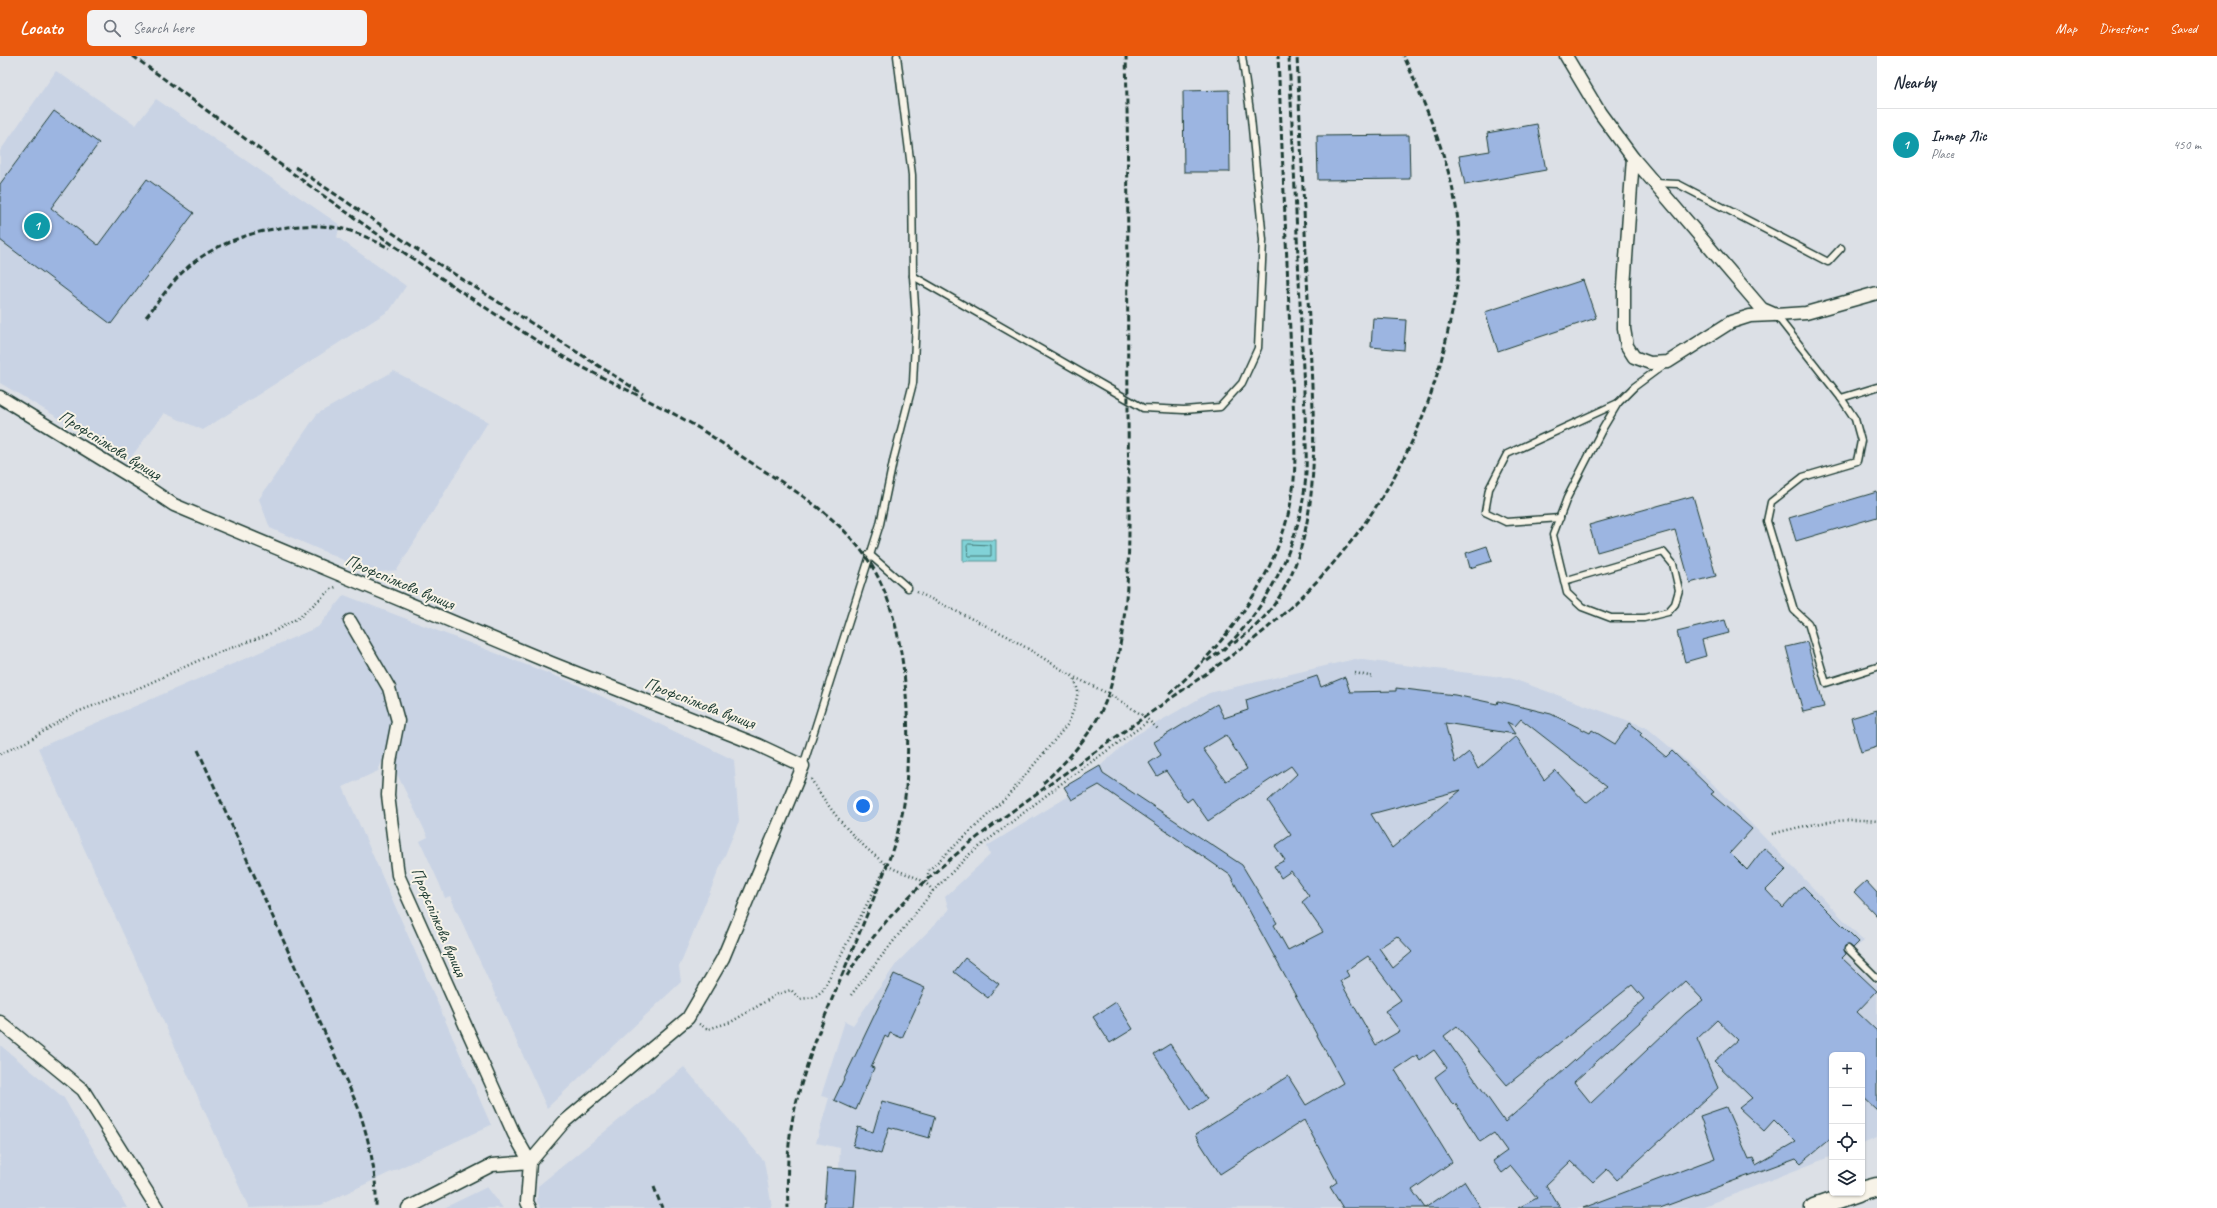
<!DOCTYPE html>
<html lang="en">
<head>
<meta charset="utf-8">
<style>
	body { margin:0; font-family:Caveat,sans-serif; background:#f2f2f3; color:#1f2937 }
	.controls { position:absolute; right:12px; bottom:12px; display:grid; overflow:hidden; border-radius:6px; box-shadow:0 1px 3px #0004 }
	.controls button { width:36px; height:36px; display:grid; place-items:center; padding:0; border:0; border-bottom:1px solid #e0e1e3; background:#fff; color:#1f2937; font:20px sans-serif }
	.you { position:absolute; left:863px; top:750px; width:14px; height:14px; margin:-10px; border:3px solid #fff; border-radius:50%; background:#1a73e8; box-shadow:0 0 0 6px #1a73e833 }
	.badge { display:grid; place-items:center; width:26px; height:26px; border-radius:50%; background:#ea580c; color:#fff; font-size:13px; font-weight:700 }
	.pin { position:absolute; translate:-50% -50%; border:2px solid #fff; box-shadow:0 1px 4px #0006 }
	.list { margin:0; padding:0; list-style:none }
	h2 { display:flex; justify-content:space-between; align-items:center; height:52px; margin:0; padding:0 16px; font-size:17px }
	h2 small { font-size:13px; font-weight:400; color:#747a83 }
	.list li { display:grid; grid-template-columns:26px 1fr auto; gap:12px; align-items:center; box-sizing:border-box; height:72px; padding:0 16px; border-top:1px solid #e0e1e3 }
	.list b { display:block; font-size:15px; white-space:nowrap }
	.list p { margin:0; font-size:13px; white-space:nowrap; color:#747a83 }
	.list em { font-size:13px; font-style:normal; color:#747a83 }
	.icon { flex:none; width:22px; height:22px; fill:none; stroke:currentColor; stroke-width:2; stroke-linecap:round; stroke-linejoin:round }
	.map { position:relative; flex:none; width:1877px; height:1152px; overflow:hidden }
	header { display:flex; align-items:center; gap:24px; box-sizing:border-box; height:56px; padding:0 20px; background:#ea580c; color:#fff }
	header strong { font-size:19px }
	nav { display:flex; gap:22px; margin-inline-start:auto; font-size:14px }
	.search { width:280px; height:36px; background:#f2f2f3; display:flex; align-items:center; gap:10px; box-sizing:border-box; padding:0 14px; border-radius:6px; color:#747a83; font-size:15px }
	main { display:flex }
	aside { flex:1; background:#fff }
	.map>svg:first-child { display:block }
	.built { fill:#c9d3e4 }
	.water { fill:#81d2d7; stroke:#5a9696 }
	.lines { fill:none; stroke-linecap:round; stroke-linejoin:round }
	.shore { stroke:#467975; stroke-width:1 }
	.building { fill:#9cb5e1; stroke:#1f3d34; fill-rule:evenodd }
	.lane-casing { stroke:#1f3d34; stroke-width:9 }
	.street-casing { stroke:#1f3d34; stroke-width:15 }
	.secondary-casing { stroke:#1f3d34; stroke-width:21 }
	.path { stroke:#1f3d34; stroke-width:2.5; stroke-dasharray:1 3; stroke-linecap:butt }
	.lane { stroke:#f7f3e8; stroke-width:6 }
	.street { stroke:#f7f3e8; stroke-width:12 }
	.secondary { stroke:#f7f3e8; stroke-width:18 }
	.rail { stroke:#1f3d34; stroke-width:3; stroke-dasharray:6 3; stroke-linecap:butt }
	.labels { text-anchor:middle; dominant-baseline:central; stroke-width:4; stroke-linejoin:round; paint-order:stroke }
	.street-label { font-size:17px; fill:#1f3d34; stroke:#f7f3e8 }
</style>
</head>
<body>
<header>
<strong>Locato</strong>
<div class="search"><svg class="icon" aria-label="search" viewBox="0 0 24 24"><circle cx="10" cy="10" r="6"/><path d="M15 15l6 6"/></svg>Search here</div>
<nav><a>Map</a><a>Directions</a><a>Saved</a></nav>
</header>
<main>
<div class="map">
<svg width="1877" height="1152" viewBox="0 0 1877 1152">
	<rect width="100%" height="100%" fill="#dce0e6"/>
	<filter id="ink" filterUnits="userSpaceOnUse"><feTurbulence type="fractalNoise" baseFrequency=".025" numOctaves="2"/><feDisplacementMap in="SourceGraphic" scale="8" xChannelSelector="R" yChannelSelector="G"/><feConvolveMatrix kernelMatrix="1 2 1 2 8 2 1 2 1" color-interpolation-filters="sRGB"/></filter>
	<g filter="url(#ink)">
		<g class="built">
			<path d="M 56,15 L 136,69 L 156,43 L 340,169 L 337,181 L 406,230 L 390,254 L 203,374 L 164,357 L 129,404 L 0,327 L 0,95 Z"/>
			<path d="M 394,315 L 488,366 L 397,514 L 373,517 L 270,472 L 259,443 L 317,358 Z"/>
			<path d="M 344,539 L 576,628 L 734,704 L 739,765 L 679,911 L 681,926 L 547,1052 L 450,840 L 445,842 L 440,829 L 420,785 L 428,781 L 386,696 L 378,715 L 343,731 L 491,1069 L 321,1149 L 249,1152 L 38,692 L 318,571 Z"/>
			<path d="M 1355,603 L 1510,622 L 1646,671 L 1709,724 L 1864,885 L 1846,899 L 1877,930 L 1877,1082 L 1862,1088 L 1862,999 L 1832,999 L 1832,1100 L 1699,1152 L 854,1152 L 856,1114 L 839,1113 L 840,1092 L 816,1087 L 829,1042 L 821,1040 L 845,965 L 853,969 L 897,907 L 949,854 L 945,841 L 990,799 L 987,790 L 1069,740 L 1064,731 L 1100,710 L 1134,680 L 1209,637 Z"/>
			<path d="M 0,989 L 64,1042 L 127,1152 L 0,1152 Z"/>
			<path d="M 684,1011 L 764,1105 L 772,1152 L 541,1152 L 537,1146 L 538,1130 Z"/>
			<path d="M 487,1131 L 503,1152 L 444,1152 Z"/>
		</g>
		<rect class="water" x="963" y="484" width="33" height="21"/>
		<g class="lines">
			<path class="shore" d="M 969,488 L 991,489 L 991,500 L 968,500 L 967,490 Z"/>
		</g>
		<g class="building">
			<path d="M 1229,34 L 1230,116 L 1184,116 L 1183,35 Z"/>
			<path d="M 54,55 L 99,87 L 51,152 L 98,189 L 147,123 L 194,157 L 111,268 L 0,184 L 0,128 Z"/>
			<path d="M 1537,68 L 1546,114 L 1465,129 L 1459,100 L 1490,95 L 1487,77 Z"/>
			<path d="M 1409,79 L 1410,123 L 1318,124 L 1317,80 Z"/>
			<path d="M 1583,224 L 1596,262 L 1498,295 L 1485,256 Z"/>
			<path d="M 1373,262 L 1406,264 L 1404,294 L 1371,291 Z"/>
			<path d="M 1877,436 L 1877,461 L 1796,485 L 1789,462 Z"/>
			<path d="M 1693,440 L 1716,520 L 1690,527 L 1675,474 L 1597,496 L 1589,469 Z"/>
			<path d="M 1487,490 L 1492,505 L 1470,512 L 1466,497 Z"/>
			<path d="M 1725,564 L 1729,577 L 1702,584 L 1706,600 L 1685,606 L 1677,576 Z"/>
			<path d="M 1807,586 L 1824,651 L 1803,656 L 1786,591 Z"/>
			<path d="M 1317,620 L 1321,631 L 1345,621 L 1350,636 L 1396,635 L 1396,632 L 1455,639 L 1497,648 L 1498,645 L 1551,658 L 1590,677 L 1592,674 L 1615,688 L 1630,667 L 1642,677 L 1640,679 L 1666,701 L 1672,695 L 1714,736 L 1711,738 L 1752,773 L 1730,797 L 1747,814 L 1764,792 L 1787,813 L 1766,834 L 1783,852 L 1803,830 L 1859,886 L 1853,892 L 1849,889 L 1845,890 L 1844,894 L 1846,898 L 1842,902 L 1877,935 L 1857,956 L 1877,975 L 1877,1054 L 1862,1040 L 1862,999 L 1832,999 L 1832,1081 L 1801,1107 L 1796,1102 L 1660,1152 L 1583,1152 L 1715,1102 L 1700,1060 L 1726,1051 L 1749,1103 L 1753,1102 L 1756,1109 L 1796,1086 L 1774,1064 L 1764,1075 L 1739,1052 L 1752,1042 L 1714,1005 L 1738,984 L 1717,964 L 1697,983 L 1718,1032 L 1617,1124 L 1607,1113 L 1593,1126 L 1571,1105 L 1546,1129 L 1560,1152 L 1518,1152 L 1537,1142 L 1511,1110 L 1502,1117 L 1493,1105 L 1507,1095 L 1494,1077 L 1480,1086 L 1455,1047 L 1453,1049 L 1435,1021 L 1447,1012 L 1434,994 L 1420,1004 L 1417,999 L 1395,1014 L 1452,1106 L 1412,1134 L 1425,1152 L 1464,1125 L 1481,1152 L 1343,1152 L 1330,1131 L 1337,1126 L 1304,1064 L 1220,1118 L 1195,1079 L 1288,1020 L 1306,1049 L 1343,1027 L 1230,819 L 1099,729 L 1072,744 L 1064,731 L 1100,710 L 1103,717 L 1242,809 L 1277,867 L 1274,869 L 1288,894 L 1323,876 L 1302,846 L 1309,840 L 1291,815 L 1281,822 L 1274,810 L 1285,804 L 1275,790 L 1291,779 L 1268,745 L 1297,718 L 1291,710 L 1208,765 L 1192,742 L 1187,746 L 1166,715 L 1157,720 L 1149,707 L 1161,699 L 1154,686 L 1217,648 L 1224,662 L 1248,654 L 1246,644 ZM 1521,663 L 1607,730 L 1586,747 L 1555,714 L 1544,724 L 1516,680 L 1478,713 L 1469,696 L 1455,707 L 1445,667 L 1515,678 L 1507,666 L 1515,670 ZM 1226,679 L 1247,713 L 1226,725 L 1203,693 ZM 1461,734 L 1392,792 L 1371,758 ZM 1397,880 L 1412,896 L 1393,912 L 1379,892 ZM 1368,900 L 1401,944 L 1385,955 L 1400,975 L 1376,989 L 1340,925 L 1349,920 L 1346,915 ZM 1685,925 L 1703,944 L 1686,957 L 1591,1047 L 1574,1026 ZM 1632,929 L 1644,943 L 1505,1066 L 1444,980 L 1457,970 L 1507,1029 Z"/>
			<path d="M 1877,654 L 1877,691 L 1861,696 L 1851,662 Z"/>
			<path d="M 1866,825 L 1877,837 L 1877,860 L 1854,836 Z"/>
			<path d="M 965,902 L 999,928 L 988,942 L 954,916 Z"/>
			<path d="M 894,918 L 925,932 L 902,982 L 890,977 L 888,982 L 885,980 L 871,1011 L 874,1012 L 856,1054 L 834,1044 Z"/>
			<path d="M 1116,946 L 1133,973 L 1110,987 L 1093,961 Z"/>
			<path d="M 1170,988 L 1207,1043 L 1191,1054 L 1154,998 Z"/>
			<path d="M 882,1045 L 935,1060 L 929,1082 L 889,1071 L 881,1098 L 853,1090 L 858,1071 L 873,1076 Z"/>
			<path d="M 827,1112 L 857,1114 L 854,1152 L 824,1152 Z"/>
		</g>
		<g class="lines">
			<defs>
				<g id="lane">
					<path d="M 1655,127 L 1678,128 L 1828,206 L 1841,192"/>
					<path d="M 913,220 L 1143,352 L 1184,354 L 1220,351 L 1242,327 L 1258,292 L 1263,184 L 1251,62 L 1242,0"/>
					<path d="M 1776,259 L 1841,342 L 1877,331"/>
					<path d="M 1841,342 L 1855,363 L 1861,385 L 1857,405 L 1803,421 L 1771,446 L 1767,465 L 1794,554 L 1808,567 L 1826,627 L 1877,611"/>
					<path d="M 1560,462 L 1506,466 L 1485,456 L 1489,433 L 1507,398 L 1618,347"/>
					<path d="M 869,498 L 908,532"/>
					<path d="M 1564,525 L 1663,496 L 1673,508 L 1679,534 L 1675,548 L 1668,556 L 1644,562 L 1611,562 L 1582,551 L 1567,537 L 1553,479 L 1567,442 L 1603,372 L 1618,347 L 1634,331 L 1665,308"/>
					<path d="M 803,710 L 880,468 L 894,401 L 913,327 L 916,265 L 913,220 L 912,119 L 897,0"/>
					<path d="M 1848,893 L 1877,922"/>
				</g>
				<g id="street">
					<path d="M 1566,0 L 1600,57 L 1633,102 L 1762,253 L 1776,259 L 1806,257 L 1877,237"/>
					<path d="M 1633,102 L 1624,231 L 1624,273 L 1627,290 L 1634,301 L 1650,307 L 1668,306 L 1731,266 L 1750,260 L 1773,259"/>
					<path d="M 0,341 L 141,427 L 174,449 L 551,607 L 758,689 L 803,710 L 723,902 L 688,962 L 564,1066 L 530,1106 L 492,1109 L 408,1152"/>
					<path d="M 350,565 L 389,632 L 398,665 L 390,706 L 388,739 L 398,819 L 514,1078 L 530,1106 L 527,1146 L 530,1152"/>
					<path d="M 0,966 L 83,1034 L 157,1152"/>
				</g>
				<g id="secondary">
					<path d="M 1862,1135 L 1877,1131"/>
					<path d="M 1814,1152 L 1857,1137"/>
				</g>
			</defs>
			<use href="#lane" class="lane-casing"/>
			<use href="#street" class="street-casing"/>
			<use href="#secondary" class="secondary-casing"/>
			<g class="path">
				<path d="M 917,536 L 1007,580 L 1074,621 L 1109,638 L 1144,660 L 1159,674"/>
				<path d="M 1355,617 L 1374,621"/>
				<path d="M 0,698 L 28,685 L 72,658 L 139,632 L 204,602 L 269,578 L 300,561 L 331,533 L 336,531"/>
				<path d="M 811,723 C 831,756 855,786 886,808 C 902,820 921,818 933,835"/>
				<path d="M 1772,778 C 1806,769 1842,761 1877,765"/>
				<path d="M 926,826 L 929,814 L 1007,741 L 1068,668 L 1075,650 L 1078,635 L 1074,622"/>
				<path d="M 851,939 L 933,835 L 970,798 L 1070,721 L 1149,665"/>
				<path d="M 699,968 L 708,973 L 731,966 L 778,938 L 791,934 L 800,943 L 815,941 L 823,934 L 887,809"/>
			</g>
			<use href="#lane" class="lane"/>
			<use href="#street" class="street"/>
			<use href="#secondary" class="secondary"/>
			<g class="rail">
				<path d="M 133,0 C 266,98 399,198 539,286 C 586,316 637,337 685,364 C 710,378 734,396 758,411 C 798,436 839,462 866,501 C 907,558 911,662 906,731 C 902,781 880,826 861,873 C 837,933 804,1002 792,1066 C 787,1094 787,1123 788,1152"/>
				<path d="M 295,111 L 440,209 L 643,338"/>
				<path d="M 146,261 C 159,245 172,225 187,212 C 225,178 289,164 338,172 C 356,175 373,184 389,192"/>
				<path d="M 1234,587 C 1311,537 1316,435 1313,352 L 1297,0"/>
				<path d="M 1207,605 C 1213,600 1220,597 1225,592 C 1268,551 1299,488 1305,429 C 1307,413 1306,396 1306,380 L 1289,0"/>
				<path d="M 1169,638 C 1227,587 1279,518 1292,440 C 1296,416 1295,391 1294,367 L 1278,0"/>
				<path d="M 198,694 L 358,1051 C 369,1084 377,1117 376,1152"/>
				<path d="M 1043,727 C 1070,703 1098,671 1109,636 C 1136,548 1128,442 1128,351 C 1127,234 1129,117 1126,0"/>
				<path d="M 847,920 C 895,837 980,778 1057,723 C 1121,677 1185,633 1249,587 C 1354,504 1423,401 1449,270 C 1456,239 1462,209 1459,177 C 1455,114 1428,57 1404,0"/>
				<path d="M 654,1131 L 662,1152"/>
			</g>
		</g>
	</g>
	<g class="labels">
		<g class="street-label">
			<text transform="translate(110 389) rotate(32)">Профспілкова вулиця</text>
			<text transform="translate(400 526) rotate(23)">Профспілкова вулиця</text>
			<text transform="translate(700 647) rotate(21)">Профспілкова вулиця</text>
			<text transform="translate(439 866) rotate(67)">Профспілкова вулиця</text>
		</g>
	</g>
</svg>
<div class="controls">
<button>+</button>
<button>−</button>
<button><svg class="icon" aria-label="locate" viewBox="0 0 24 24"><circle cx="12" cy="12" r="6"/><path d="M12 2v4M12 18v4M2 12h4M18 12h4"/></svg></button>
<button><svg class="icon" aria-label="layers" viewBox="0 0 24 24"><path d="M12 4l9 5-9 5-9-5zM3 14l9 5 9-5"/></svg></button>
</div>
<div class="you"></div>
<div class="pin badge" style="left:37px;top:170px;background:#0f9aa8">1</div>
</div>
<aside>
<h2>Nearby<small></small></h2>
<ul class="list">
<li><span class="badge" style="background:#0f9aa8">1</span><div><b>Інтер Ліс</b><p>Place</p></div><em>450 m</em></li>
</ul>
</aside>
</main>
</body>
</html>
